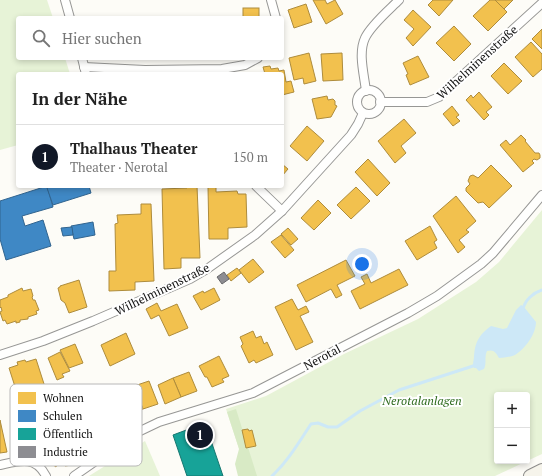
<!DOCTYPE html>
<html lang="de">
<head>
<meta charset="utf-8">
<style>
	body { margin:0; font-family:"PT Serif",serif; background:#f6f6f6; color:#222 }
	.controls { position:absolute; right:12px; bottom:12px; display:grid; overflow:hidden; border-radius:4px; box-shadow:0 2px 6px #0003 }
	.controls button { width:36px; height:36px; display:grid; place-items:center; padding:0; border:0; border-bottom:1px solid #e0e0e0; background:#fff; color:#222; font:20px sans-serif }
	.you { position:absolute; left:362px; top:264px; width:14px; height:14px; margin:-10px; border:3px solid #fff; border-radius:50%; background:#1a73e8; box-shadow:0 0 0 6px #1a73e833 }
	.badge { display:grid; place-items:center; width:26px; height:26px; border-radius:50%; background:#111827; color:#fff; font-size:13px; font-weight:700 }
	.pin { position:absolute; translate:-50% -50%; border:2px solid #fff; box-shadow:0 1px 4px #0006 }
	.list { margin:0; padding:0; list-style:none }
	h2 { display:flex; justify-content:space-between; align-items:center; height:52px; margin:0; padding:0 16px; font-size:17px }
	h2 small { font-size:13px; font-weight:400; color:#767676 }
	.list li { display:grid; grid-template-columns:26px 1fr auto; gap:12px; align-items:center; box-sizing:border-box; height:64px; padding:0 16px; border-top:1px solid #e0e0e0 }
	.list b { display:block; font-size:15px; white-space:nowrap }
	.list p { margin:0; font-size:13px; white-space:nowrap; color:#767676 }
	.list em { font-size:13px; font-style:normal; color:#767676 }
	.icon { flex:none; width:22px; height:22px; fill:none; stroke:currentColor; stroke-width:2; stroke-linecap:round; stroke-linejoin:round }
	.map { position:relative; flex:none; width:542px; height:476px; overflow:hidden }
	.search { position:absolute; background:#fff; box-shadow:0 2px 6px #0003; left:16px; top:16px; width:268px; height:44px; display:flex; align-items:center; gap:10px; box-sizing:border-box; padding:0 14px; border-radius:4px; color:#767676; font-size:15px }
	.panel { position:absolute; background:#fff; box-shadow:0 2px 6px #0003; left:16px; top:72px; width:268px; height:116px; border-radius:4px }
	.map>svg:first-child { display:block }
	.green { fill:#e7f3d7 }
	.forest { fill:#d8eac5 }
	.water { fill:#cde8f7 }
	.homes { fill:#f2c14e; stroke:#ae8c3c }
	.schools { fill:#3f88c5; stroke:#31648f }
	.public { fill:#17a398; stroke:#157770 }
	.industry { fill:#8d8d92; stroke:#68686b }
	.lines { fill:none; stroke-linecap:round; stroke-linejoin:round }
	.stream { stroke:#cde8f7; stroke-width:3 }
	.street-casing { stroke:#979795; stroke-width:10 }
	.secondary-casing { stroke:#8e8d8b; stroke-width:14 }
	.street { stroke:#fffffe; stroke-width:8 }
	.secondary { stroke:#f6f4eb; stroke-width:12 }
	.labels { text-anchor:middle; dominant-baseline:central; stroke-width:4; stroke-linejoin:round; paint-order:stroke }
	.street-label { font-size:12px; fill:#111; stroke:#fff }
	.park-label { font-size:12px; font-style:italic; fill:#2f6b1f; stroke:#fff }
	.key { fill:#fff; stroke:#b8b8b8; stroke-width:1 }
	.key-label { font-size:11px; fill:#111 }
</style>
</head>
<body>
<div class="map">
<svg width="542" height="476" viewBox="0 0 542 476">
	<rect width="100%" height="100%" fill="#fdfcf7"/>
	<g class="green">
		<path d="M 0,0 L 47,0 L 53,18 L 18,18 L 18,58 L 65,58 L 70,74 L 18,74 L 18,145 L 0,150 Z"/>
		<path d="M 542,210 L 542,454 L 527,461 L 527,395 L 497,395 L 497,461 L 527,461 L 495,476 L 248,476 L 226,409 L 266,396 L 344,354 L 418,319 L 476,282 L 499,262 Z"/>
		<path d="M 145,441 L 160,476 L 89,476 Z"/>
	</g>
	<path class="forest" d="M 236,409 L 257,476 L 238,476 L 235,464 L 239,449 L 227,412 Z"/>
	<path class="water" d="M 521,305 L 524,307 L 536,322 C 536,334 525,349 515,355 C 510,357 504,358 499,358 C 496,353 494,349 487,351 C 484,357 487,363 484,369 L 479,371 L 476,368 L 474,368 C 472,363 474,361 474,356 C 475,341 480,334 491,326 L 503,329 L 507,328 L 516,310 Z"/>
	<g class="homes">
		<path d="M 313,0 L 325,0 L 327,4 L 335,0 L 343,14 L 326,24 Z"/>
		<path d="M 433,0 L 453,0 L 439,16 L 428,5 Z"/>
		<path d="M 490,0 L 495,0 L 507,12 L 488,31 L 473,16 Z"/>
		<path d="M 495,0 L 513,0 L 504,9 Z"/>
		<path d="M 306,4 L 312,22 L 294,28 L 288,10 Z"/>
		<rect x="243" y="8" width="16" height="10"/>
		<path d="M 413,10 L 431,27 L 413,46 L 406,38 L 414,29 L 404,20 Z"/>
		<path d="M 454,26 L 471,44 L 454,61 L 436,43 Z"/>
		<path d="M 542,29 L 542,49 L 532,39 Z"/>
		<path d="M 531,42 L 542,54 L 542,69 L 533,77 L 515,57 Z"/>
		<path d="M 309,53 L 316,81 L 304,84 L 303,78 L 294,80 L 289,58 Z"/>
		<path d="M 342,53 L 343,80 L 323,81 L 321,54 Z"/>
		<path d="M 418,56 L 429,77 L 410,85 L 406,75 L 408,74 L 403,63 Z"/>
		<path d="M 504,63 L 522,81 L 508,94 L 491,76 Z"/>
		<path d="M 270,66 L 271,69 L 278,68 L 279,71 L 284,70 L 286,82 L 291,81 L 294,92 L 282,95 L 282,74 L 265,74 L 263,67 Z"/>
		<path d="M 479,92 L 492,107 L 486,112 L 489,115 L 484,120 L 466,100 L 471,95 L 473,98 Z"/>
		<path d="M 327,96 L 328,100 L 333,99 L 335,101 L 335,105 L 337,106 L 331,117 L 317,119 L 312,99 Z"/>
		<path d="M 452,106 L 459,115 L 456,117 L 460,121 L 453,126 L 443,114 Z"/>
		<path d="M 404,119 L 416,133 L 401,146 L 406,153 L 395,163 L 378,141 Z"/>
		<path d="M 307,126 L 324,141 L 307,161 L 290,146 Z"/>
		<path d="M 521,135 L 526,140 L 525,141 L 535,153 L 539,153 L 540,155 L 540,158 L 537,160 L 534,159 L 532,161 L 534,163 L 523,172 L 500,145 L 506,140 L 510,145 Z"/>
		<path d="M 368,159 L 390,183 L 377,196 L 355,172 Z"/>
		<path d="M 282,164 L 288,169 L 282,176 Z"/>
		<path d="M 491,165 L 512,186 L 489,208 L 483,202 L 478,203 L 466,191 L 466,188 L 470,184 L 468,181 L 470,176 L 473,175 L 478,178 Z"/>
		<path d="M 187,186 L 197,186 L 200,258 L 181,258 L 181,268 L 164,269 L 162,189 L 187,188 Z"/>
		<path d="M 208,187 L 216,187 L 216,192 L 237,191 L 238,194 L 246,194 L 247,227 L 228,228 L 228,239 L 209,239 Z"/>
		<path d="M 356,187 L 370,201 L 351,219 L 337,205 Z"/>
		<path d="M 456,196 L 476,221 L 466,230 L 469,232 L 459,240 L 465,247 L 458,253 L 433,216 Z"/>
		<path d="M 318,200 L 331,213 L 314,230 L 301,218 Z"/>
		<path d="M 141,204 L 151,204 L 154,281 L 135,282 L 135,290 L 109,291 L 109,271 L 116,271 L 115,224 L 118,223 L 117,215 L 141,214 Z"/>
		<path d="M 430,226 L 437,240 L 434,242 L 437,248 L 417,260 L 405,241 Z"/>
		<path d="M 288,228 L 298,239 L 291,245 L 281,234 Z"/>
		<path d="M 281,235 L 294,250 L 285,258 L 271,242 Z"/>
		<path d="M 253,259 L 264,272 L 249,283 L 239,270 Z"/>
		<path d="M 346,260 L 355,276 L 337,285 L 342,295 L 336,298 L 331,289 L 306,302 L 297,285 Z"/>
		<path d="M 237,268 L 241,273 L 231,281 L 227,275 Z"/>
		<path d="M 399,269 L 408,285 L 360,309 L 351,291 L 365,284 L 361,277 L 367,274 L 371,283 Z"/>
		<path d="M 79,280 L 87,307 L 69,313 L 65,303 L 61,300 L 58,288 L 60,287 L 60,286 Z"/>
		<path d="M 22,288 L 23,291 L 31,289 L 33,296 L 32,297 L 33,300 L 35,300 L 39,310 L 36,311 L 37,314 L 28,317 L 28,319 L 20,320 L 20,322 L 16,323 L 16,321 L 7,324 L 5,320 L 3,321 L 0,312 L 2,311 L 1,307 L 0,308 L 0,300 L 8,297 L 8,295 Z"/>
		<path d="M 214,288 L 220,300 L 201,310 L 193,296 L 203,291 L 204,293 Z"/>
		<path d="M 292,299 L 298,310 L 306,306 L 309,312 L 300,316 L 313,342 L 296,350 L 275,307 Z"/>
		<path d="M 157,303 L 161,311 L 177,304 L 188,328 L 169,336 L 159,315 L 151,319 L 146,309 Z"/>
		<path d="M 253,331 L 256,338 L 261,336 L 264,344 L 267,342 L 273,355 L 256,363 L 254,360 L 249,363 L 241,346 L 243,344 L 240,337 Z"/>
		<path d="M 126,333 L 135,354 L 110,366 L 101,345 Z"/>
		<path d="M 75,344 L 83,363 L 69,368 L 60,350 Z"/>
		<path d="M 60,352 L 70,371 L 62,374 L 64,377 L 57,380 L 48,358 Z"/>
		<path d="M 219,356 L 229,376 L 222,379 L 224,382 L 212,387 L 207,377 L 205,377 L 199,366 Z"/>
		<path d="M 36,359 L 45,387 L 18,396 L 9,368 L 18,365 L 17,362 L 25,360 L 26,362 Z"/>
		<path d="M 189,372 L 197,391 L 181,397 L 173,378 Z"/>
		<path d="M 173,378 L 181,397 L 165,404 L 158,385 Z"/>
		<path d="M 149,381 L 158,404 L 143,409 L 134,386 Z"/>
		<path d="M 134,386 L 143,409 L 128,415 L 119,392 Z"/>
		<path d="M 0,420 L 7,452 L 0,453 Z"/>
		<path d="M 248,429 L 249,431 L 252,430 L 256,446 L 246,448 L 242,430 Z"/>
		<path d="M 75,435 L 81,459 L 72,461 L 72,465 L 65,466 L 64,463 L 57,464 L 56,467 L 52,464 L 54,462 L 50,442 L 53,442 L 53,443 L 70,440 L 69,436 Z"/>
	</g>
	<g class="schools">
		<path d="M 47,186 L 53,207 L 22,216 L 25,226 L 43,220 L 51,246 L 6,260 L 0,239 L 0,201 Z"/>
		<path d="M 53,186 L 89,186 L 91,193 L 53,205 L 47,188 Z"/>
		<path d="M 93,222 L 95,235 L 74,239 L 71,226 Z"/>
		<path d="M 72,227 L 73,235 L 63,236 L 61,228 Z"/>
	</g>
	<path class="public" d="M 205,423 L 223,476 L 187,476 L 173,435 Z"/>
	<path class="industry" d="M 224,272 L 229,279 L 222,284 L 217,277 Z"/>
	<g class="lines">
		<g class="stream">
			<path d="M 523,309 C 525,300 533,293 542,290"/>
			<path d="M 272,476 C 288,461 299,442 311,424 L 318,423 L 328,427 L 337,427 L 360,411 L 399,390 L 473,366 L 475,364"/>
		</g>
		<defs>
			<g id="street">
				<path d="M 65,0 L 70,18"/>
				<path d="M 271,0 L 276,18"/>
				<path d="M 82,58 L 86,74"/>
				<path d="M 84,67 L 145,70 L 222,69 L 245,65 L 258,58"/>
				<circle cx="369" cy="102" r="12"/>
				<path d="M 366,91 C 364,74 358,53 365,38 C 371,25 389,10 399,0"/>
				<path d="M 380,102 L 427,102 L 439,97 L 542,3"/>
				<path d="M 256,186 L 282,211"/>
				<path d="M 0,355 L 43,341 L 93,321 L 190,279 L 207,269 L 255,235 L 282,211 L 351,135 L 358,124 L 363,113"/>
				<path d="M 0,465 C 19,461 35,455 46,476"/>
				<path d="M 74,476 L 136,433 L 159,422 L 253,393 L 408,313 L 437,296 L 481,264 L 493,253 L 542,195"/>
			</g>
			<path id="secondary" d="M 530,476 L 542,470"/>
		</defs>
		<use href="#street" class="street-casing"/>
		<use href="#secondary" class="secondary-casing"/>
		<use href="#street" class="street"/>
		<use href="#secondary" class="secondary"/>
	</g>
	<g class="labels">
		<g class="street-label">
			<text transform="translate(477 62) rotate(-42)">Wilhelminenstraße</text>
			<text transform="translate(162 289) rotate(-26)">Wilhelminenstraße</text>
			<text transform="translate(322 357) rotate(-28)">Nerotal</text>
		</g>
		<g class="park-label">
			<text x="422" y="400">Nerotalanlagen</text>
		</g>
	</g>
	<rect x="10" y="384" width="132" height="82" rx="6" class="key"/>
	<rect x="18" y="392" width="18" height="12" fill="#f2c14e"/>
	<rect x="18" y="410" width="18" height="12" fill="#3f88c5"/>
	<rect x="18" y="428" width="18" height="12" fill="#17a398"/>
	<rect x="18" y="446" width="18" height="12" fill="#8d8d92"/>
	<g class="key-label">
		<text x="43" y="402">Wohnen</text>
		<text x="43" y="420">Schulen</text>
		<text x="43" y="438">Öffentlich</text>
		<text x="43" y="456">Industrie</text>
	</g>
</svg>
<div class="controls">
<button>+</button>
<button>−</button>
</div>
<div class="you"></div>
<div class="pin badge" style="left:200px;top:435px">1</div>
<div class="search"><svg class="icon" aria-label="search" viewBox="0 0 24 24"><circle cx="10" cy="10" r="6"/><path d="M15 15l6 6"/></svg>Hier suchen</div>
<section class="panel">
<h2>In der Nähe<small></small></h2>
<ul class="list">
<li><span class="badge">1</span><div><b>Thalhaus Theater</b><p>Theater · Nerotal</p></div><em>150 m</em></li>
</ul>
</section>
</div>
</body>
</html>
